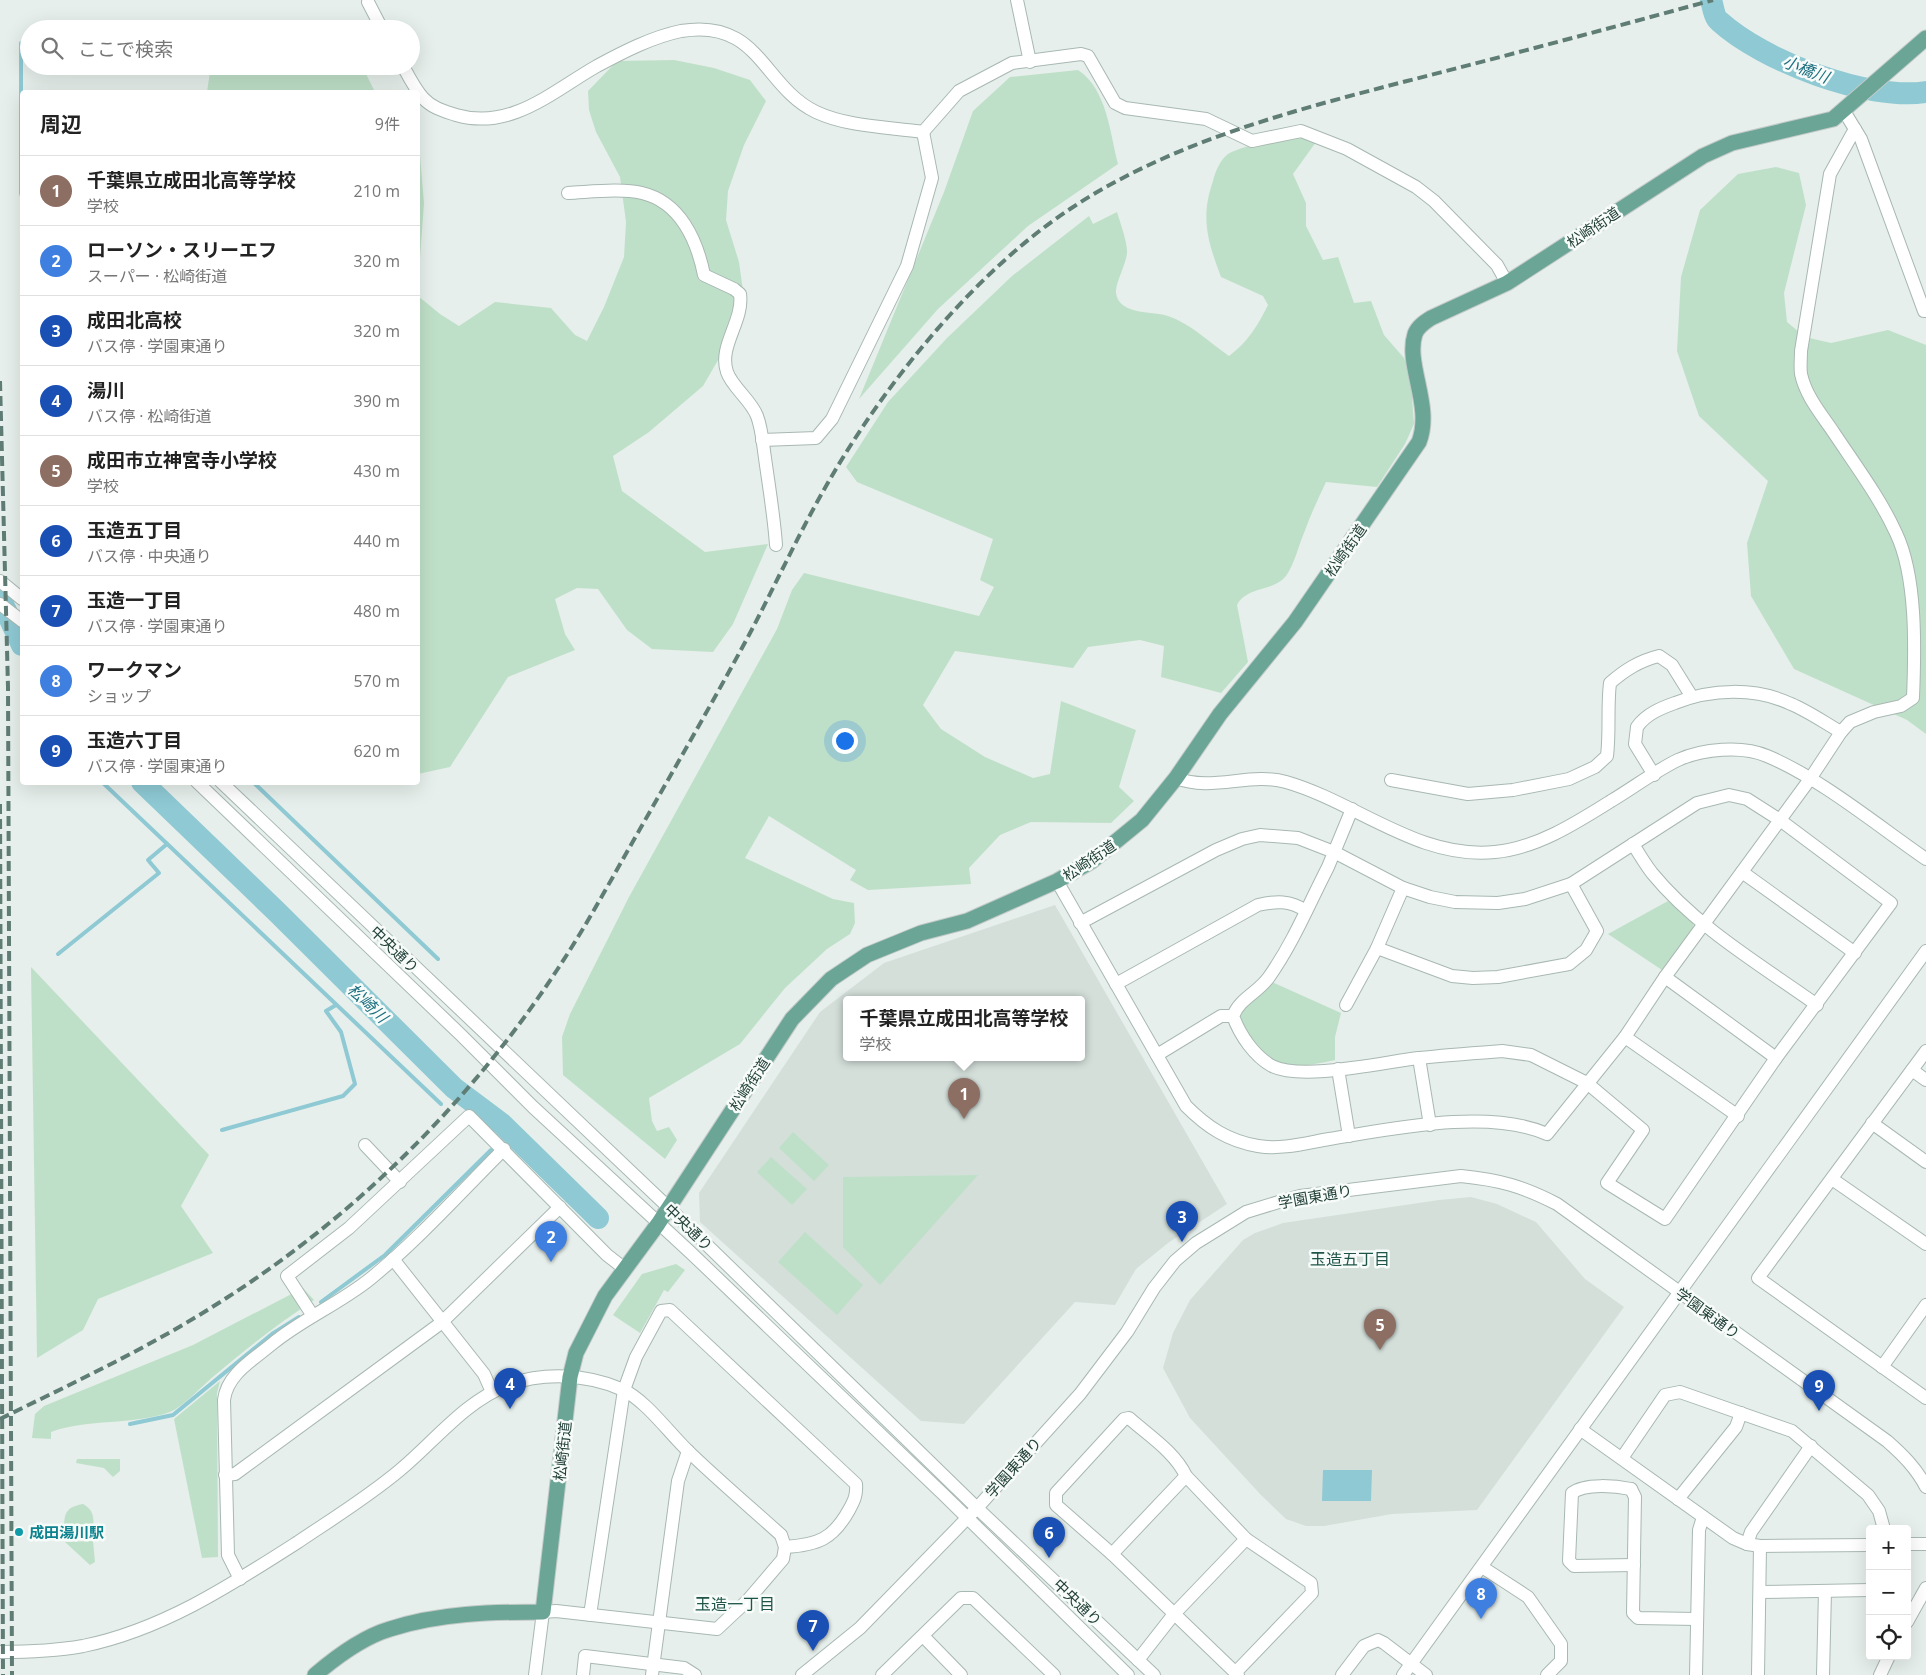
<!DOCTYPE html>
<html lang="ja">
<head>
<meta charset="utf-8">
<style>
	body { margin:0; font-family:"Open Sans","Noto Sans JP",sans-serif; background:#f6f6f6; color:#222 }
	.controls { position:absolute; right:15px; bottom:15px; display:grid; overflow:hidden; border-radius:5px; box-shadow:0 5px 20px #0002 }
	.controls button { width:45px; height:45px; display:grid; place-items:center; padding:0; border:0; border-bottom:1px solid #e0e0e0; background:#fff; color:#222; font:25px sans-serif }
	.you { position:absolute; left:844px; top:740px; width:18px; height:18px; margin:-12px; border:4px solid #fff; border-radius:50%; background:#1a73e8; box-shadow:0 0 0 8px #1a73e833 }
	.badge { display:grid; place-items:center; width:32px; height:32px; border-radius:50%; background:#2563eb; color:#fff; font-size:16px; font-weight:700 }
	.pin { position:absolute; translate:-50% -41px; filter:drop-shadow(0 1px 2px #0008) }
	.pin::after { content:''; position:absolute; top:26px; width:18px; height:15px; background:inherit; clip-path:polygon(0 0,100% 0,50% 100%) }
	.popup { position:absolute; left:843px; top:996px; width:242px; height:65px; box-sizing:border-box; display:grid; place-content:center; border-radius:5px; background:#fff; filter:drop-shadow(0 1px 4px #0005); font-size:16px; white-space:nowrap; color:#767676 }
	.popup b { font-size:19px; color:#222 }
	.popup::after { content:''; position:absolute; left:50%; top:100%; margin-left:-10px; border:10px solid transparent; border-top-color:#fff }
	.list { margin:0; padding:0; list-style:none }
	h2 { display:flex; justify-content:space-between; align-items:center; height:65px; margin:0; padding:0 20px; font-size:21px }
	h2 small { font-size:16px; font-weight:400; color:#767676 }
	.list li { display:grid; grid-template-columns:32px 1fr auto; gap:15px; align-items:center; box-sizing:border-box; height:70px; padding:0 20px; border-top:1px solid #e0e0e0 }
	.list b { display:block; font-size:19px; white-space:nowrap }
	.list p { margin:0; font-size:16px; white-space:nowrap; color:#767676 }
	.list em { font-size:16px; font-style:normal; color:#767676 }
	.icon { flex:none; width:28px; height:28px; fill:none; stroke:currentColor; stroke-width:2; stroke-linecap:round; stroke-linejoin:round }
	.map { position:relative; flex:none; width:1926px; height:1675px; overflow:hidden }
	.search { position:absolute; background:#fff; box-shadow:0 5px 20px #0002; left:20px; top:20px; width:400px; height:55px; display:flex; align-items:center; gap:12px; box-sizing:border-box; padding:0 18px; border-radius:28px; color:#767676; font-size:19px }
	.panel { position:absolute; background:#fff; box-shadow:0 5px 20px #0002; left:20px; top:90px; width:400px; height:695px; border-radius:5px }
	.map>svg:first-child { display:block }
	.built { fill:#d4dfda; fill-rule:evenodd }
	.green { fill:#bfe0c8 }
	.water { fill:#8ec9d4 }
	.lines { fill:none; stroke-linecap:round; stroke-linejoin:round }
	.stream { stroke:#8ec9d4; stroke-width:4 }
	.river { stroke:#8ec9d4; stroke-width:22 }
	.minor-casing { stroke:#a8b8b2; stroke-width:14 }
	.major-casing { stroke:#c2cac8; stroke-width:17 }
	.minor { stroke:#fff; stroke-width:12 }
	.major { stroke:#6aa596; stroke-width:15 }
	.rail { stroke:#5f7d75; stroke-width:4; stroke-dasharray:10 5; stroke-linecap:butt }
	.culture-dot { fill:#0f9aa8; stroke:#f7fbf9; stroke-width:2 }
	.labels { text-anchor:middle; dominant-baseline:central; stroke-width:5; stroke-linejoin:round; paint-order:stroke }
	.street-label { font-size:15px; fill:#24423a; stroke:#f7fbf9 }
	.culture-label { font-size:15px; font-weight:bold; fill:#0d838f; stroke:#f7fbf9; text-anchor:start }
	.water-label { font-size:16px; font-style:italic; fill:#1c6f80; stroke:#f7fbf9 }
	.neighbourhood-label { font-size:16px; fill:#1f5548; stroke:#f7fbf9 }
</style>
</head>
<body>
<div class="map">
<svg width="1926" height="1675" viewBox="0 0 1926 1675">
	<rect width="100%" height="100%" fill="#e6efeb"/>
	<g class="built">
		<path d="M 1055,905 L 1227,1204 L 1168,1243 L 1136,1269 L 1115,1305 L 1075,1302 L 964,1424 L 921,1421 L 700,1222 L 699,1193 L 820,1012 L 884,963 ZM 846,1000 L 1082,1000 L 1082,1058 L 846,1058 Z"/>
		<path d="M 1471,1197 L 1497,1204 L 1536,1222 L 1585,1279 L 1624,1307 L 1477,1510 L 1392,1514 L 1324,1526 L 1306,1526 L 1286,1519 L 1261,1495 L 1190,1418 L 1163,1368 L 1173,1333 L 1190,1300 L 1243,1240 L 1255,1233 L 1283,1223 L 1439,1200 Z"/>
	</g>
	<g class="green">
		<path d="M 674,60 L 714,68 L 750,80 L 766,101 L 744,145 L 728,191 L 726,220 L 739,262 L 746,312 L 703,386 L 649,432 L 613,456 L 622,491 L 705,552 L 768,544 L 733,624 L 713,652 L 652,649 L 627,630 L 598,589 L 577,588 L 555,599 L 565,634 L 575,650 L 508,677 L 450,767 L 418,774 L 418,296 L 440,314 L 459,326 L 495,302 L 551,308 L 575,335 L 587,341 L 604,307 L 624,257 L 626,222 L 620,177 L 596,132 L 589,110 L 588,91 L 617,61 Z"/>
		<path d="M 214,66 L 362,66 L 375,92 L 207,92 L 210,72 Z"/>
		<path d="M 1078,70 C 1107,89 1110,133 1118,164 L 1028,226 L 938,309 L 859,399 L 944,192 L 973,111 L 1010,77 Z"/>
		<path d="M 1294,136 L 1316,142 L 1293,174 L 1306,203 L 1306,226 L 1323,260 L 1338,257 L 1354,303 L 1371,301 L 1384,335 L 1404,358 L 1410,371 L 1414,424 L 1405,444 L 1377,487 L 1326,482 C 1318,499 1310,516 1304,533 C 1298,547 1295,563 1286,576 C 1273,592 1247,586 1237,605 L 1248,662 L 1221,693 L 1161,677 L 1164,646 L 1140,640 L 1088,647 L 1073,668 L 955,651 L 923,705 L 941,729 L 985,757 L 1033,778 L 1050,774 L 1061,701 L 1136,730 L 1119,787 L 1134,801 L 1111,823 L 1031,822 L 1000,835 L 969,868 L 971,884 L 868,890 L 850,880 L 856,870 L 769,816 L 745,858 L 833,899 L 854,903 L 855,923 L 850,934 L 827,949 L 785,988 L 740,1044 L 649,1098 L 652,1121 L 657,1131 L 669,1127 L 677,1140 L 665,1159 L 563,1075 L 562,1037 L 570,1014 L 629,897 L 777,629 L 792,590 L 804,573 L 979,616 L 994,587 L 980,580 L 993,539 L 857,482 L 846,467 L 888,402 L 947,338 L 1012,276 L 1089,216 L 1093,224 L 1117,212 C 1120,222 1128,244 1127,253 C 1126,265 1115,283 1116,293 C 1119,316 1155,311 1168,316 C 1190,323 1210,343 1229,356 C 1248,342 1258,325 1268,305 L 1263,296 L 1221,277 C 1208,242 1200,218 1213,181 C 1215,172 1220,160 1228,154 C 1241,146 1278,138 1294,136 Z"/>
		<path d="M 418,152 L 420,155 L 424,203 L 418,286 Z"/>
		<path d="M 1776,167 L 1799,173 L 1806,205 L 1784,293 L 1787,322 L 1805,337 L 1831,343 L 1888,330 L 1926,345 L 1926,734 L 1907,720 L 1794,669 L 1751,596 L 1747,543 L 1768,481 L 1699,416 L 1677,351 L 1681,277 L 1700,210 L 1738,174 Z"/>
		<path d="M 1668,901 L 1692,920 L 1694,927 L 1662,970 L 1608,934 Z"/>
		<path d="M 31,967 L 209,1155 L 181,1206 L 213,1253 L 98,1299 L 83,1330 L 37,1358 Z"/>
		<path d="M 1272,982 L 1341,1013 L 1335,1037 L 1335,1060 C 1278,1073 1264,1066 1238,1014 Z"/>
		<path d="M 793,1132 L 829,1165 L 814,1181 L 779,1148 Z"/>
		<path d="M 771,1157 L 807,1189 L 792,1205 L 757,1172 Z"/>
		<path d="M 978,1175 L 880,1285 L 843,1247 L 843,1177 Z"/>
		<path d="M 805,1232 L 863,1285 L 837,1315 L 778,1262 Z"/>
		<path d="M 676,1264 L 685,1270 L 668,1292 L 664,1290 L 640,1333 L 613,1315 L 642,1274 Z"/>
		<path d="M 303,1288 L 314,1300 C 279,1323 247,1348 214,1376 C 203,1385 183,1407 170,1412 C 131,1426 89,1418 51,1432 L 51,1439 L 32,1438 L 35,1414 L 44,1406 L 193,1345 Z"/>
		<path d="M 220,1381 L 217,1393 L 218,1557 L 202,1558 L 174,1419 Z"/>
		<path d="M 77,1459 L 120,1459 L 120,1471 L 113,1477 L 104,1468 L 76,1463 Z"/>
		<path d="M 83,1504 C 94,1510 94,1518 93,1529 L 64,1529 C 64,1513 66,1507 83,1504 Z"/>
		<path d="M 93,1541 L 95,1562 L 90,1565 L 65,1542 Z"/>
	</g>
	<path class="water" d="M 1323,1470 L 1372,1470 L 1371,1501 L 1322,1501 Z"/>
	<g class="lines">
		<g class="stream">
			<path d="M 21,43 L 21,193 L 22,197"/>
			<path d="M 102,782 L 441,1104"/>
			<path d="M 253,782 L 438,959"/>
			<path d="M 58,954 L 159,873 L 148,860 L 167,844"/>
			<path d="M 222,1130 L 343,1096 L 355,1084 L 341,1032 L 326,1011 L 336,1005"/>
			<path d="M 321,1302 L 385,1255 L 491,1150"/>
			<path d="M 130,1424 L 173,1415 L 272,1334 L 299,1317"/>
		</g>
		<g class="river">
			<path d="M 1711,0 C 1713,6 1714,17 1719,21 C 1763,61 1867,101 1926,92"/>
			<path d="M 0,598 L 22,645"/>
			<path d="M 142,782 L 278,913 L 454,1088 L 502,1124 L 598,1218"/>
		</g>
		<defs>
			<g id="minor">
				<path d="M 1017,0 L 1030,62"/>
				<path d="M 368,2 L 382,29"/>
				<path d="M 403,66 C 409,77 415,89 423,98 C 432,108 444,111 456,115 C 511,131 553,91 597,66 C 623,52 652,37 681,31 C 760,18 762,86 816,112 C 848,127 889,127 923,132"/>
				<path d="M 1841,113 L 1847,116 L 1861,139 L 1924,311 L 1926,311"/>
				<path d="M 923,132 L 959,91 L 1012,63 L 1081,54 L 1088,56 L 1115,103 L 1125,108 L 1206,119 L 1252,141 L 1301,131 L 1347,149 L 1416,187 L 1434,201 L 1497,265 L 1507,283"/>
				<path d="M 568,193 C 590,192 621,188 642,193 C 680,202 697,240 704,275 L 734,289 L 740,294 C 744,321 718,346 727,372 C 732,387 751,400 757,416 C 762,429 763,445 765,458 C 769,487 774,516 776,545"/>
				<path d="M 762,440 L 816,438 L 832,419 L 907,266 L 932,178 L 923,132"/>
				<path d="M 0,581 L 22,599"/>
				<path d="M 0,604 L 22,621"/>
				<path d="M 1654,775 L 1635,744 L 1637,727 C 1646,714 1661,708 1675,703 C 1711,689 1755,687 1791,704 C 1808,711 1825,723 1841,732"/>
				<path d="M 1176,778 C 1212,792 1250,772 1286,782 C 1356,802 1419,860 1495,852 C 1537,848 1576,823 1611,801 C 1633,788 1655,771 1678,760 C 1702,749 1742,745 1767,756 C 1820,778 1878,826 1926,859"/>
				<path d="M 1391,780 L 1468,794 L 1513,790 L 1569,779 L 1595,767 L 1607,756 C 1610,731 1607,708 1610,683 C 1625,670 1639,661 1659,656 L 1672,665 L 1692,697"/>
				<path d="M 197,782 L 461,1035 L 533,1107 L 690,1252 L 943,1494 L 1128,1675"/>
				<path d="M 221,782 L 668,1207 L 977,1508 L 1154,1675"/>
				<path d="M 1633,844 C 1639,854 1645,864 1652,873 C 1696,927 1761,965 1817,1005"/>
				<path d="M 1742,872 L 1855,953"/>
				<path d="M 1057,881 L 1186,1106 C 1207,1127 1228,1141 1258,1146 C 1281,1150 1306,1143 1329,1139 C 1392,1129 1488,1108 1547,1134 L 1625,1037 L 1665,977 L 1810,779 L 1841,732 L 1850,722 L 1874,712 L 1901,706 L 1913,698 C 1915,649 1917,577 1896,533 C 1880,498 1856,466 1834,433 C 1822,415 1806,397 1801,374 C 1800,367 1801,359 1801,351 L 1830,174 L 1855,129"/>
				<path d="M 1080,923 L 1216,850 L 1242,839 L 1260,835 L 1298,838 L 1334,852 L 1403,888 L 1430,897 L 1455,902 L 1498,903 L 1525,899 L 1571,884 L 1697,803 L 1729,795 L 1747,799 L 1780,820 L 1891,903 L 1776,1058 L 1665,1219 L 1607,1183 L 1643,1130 L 1587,1083 L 1531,1055 L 1502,1051 C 1475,1053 1447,1055 1419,1058 C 1384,1062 1302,1081 1272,1066 C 1254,1056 1240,1035 1233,1016 C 1240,998 1258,993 1269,977 C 1293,943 1309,904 1328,867 L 1352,809"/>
				<path d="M 1377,948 L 1452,976 L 1473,978 L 1498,977 L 1569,964 L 1586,950 L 1597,931 L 1571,884"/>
				<path d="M 1665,977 L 1776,1058"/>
				<path d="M 1116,984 L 1258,905 C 1276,901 1290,900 1306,911"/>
				<path d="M 1346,1005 L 1377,948 L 1403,888"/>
				<path d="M 1625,1037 L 1738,1116"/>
				<path d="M 1926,1051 L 1758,1278 L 1926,1398"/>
				<path d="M 1157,1055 L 1221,1016 L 1233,1016"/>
				<path d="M 1419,1058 L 1430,1125"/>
				<path d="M 1338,1069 L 1349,1136"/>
				<path d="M 1912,1070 L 1926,1080"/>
				<path d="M 1872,1123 L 1926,1162"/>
				<path d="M 365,1145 L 400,1182"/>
				<path d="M 1832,1179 L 1926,1244"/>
				<path d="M 393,1259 L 484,1374 L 492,1392"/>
				<path d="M 313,1316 L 287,1276 L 349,1228 L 469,1116 L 607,1255 L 625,1269"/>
				<path d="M 1882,1367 L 1926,1305"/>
				<path d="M 1580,1429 L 1733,1538 L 1747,1544 L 1760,1546 L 1870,1545"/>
				<path d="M 1622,1458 L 1665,1395 L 1680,1392 L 1792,1431 L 1868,1495 L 1879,1511 L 1884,1529"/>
				<path d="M 225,1475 L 235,1474 L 441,1323 L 560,1207"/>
				<path d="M 1631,1489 C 1616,1486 1585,1483 1572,1493 L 1569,1561 L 1574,1566 L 1634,1565"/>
				<path d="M 1631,1489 L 1635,1497 L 1633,1613 L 1638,1618 L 1697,1619"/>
				<path d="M 1678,1499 L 1736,1427 L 1741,1413"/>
				<path d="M 1747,1544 L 1751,1532 L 1811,1446"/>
				<path d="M 1907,1544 L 1926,1544"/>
				<path d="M 1112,1554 L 1186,1476"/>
				<path d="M 1482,1567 L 1528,1597 L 1561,1644 L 1561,1661 L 1547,1675"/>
				<path d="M 240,1579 L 228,1555 L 224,1400 C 227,1374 253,1360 272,1344 C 302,1319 339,1304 370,1279 C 418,1240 460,1193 504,1149"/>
				<path d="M 1760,1592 L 1870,1590"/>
				<path d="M 590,1615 L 624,1390 L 636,1357 L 661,1311 L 670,1310 L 856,1484 C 857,1495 854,1501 849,1510 C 833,1539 818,1545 785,1547"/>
				<path d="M 1907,1622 L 1926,1588"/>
				<path d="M 923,1636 L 961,1675"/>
				<path d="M 0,1652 C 28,1652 55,1651 83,1646 C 162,1630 231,1585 298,1542 C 332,1519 368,1497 400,1470 C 434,1442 465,1401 508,1385 C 543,1372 587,1374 621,1389 C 645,1399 669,1433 688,1451 C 718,1480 750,1507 781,1535 L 785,1547 L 783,1559 L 748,1600 L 717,1629 L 556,1611 L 543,1612 L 535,1675"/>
				<path d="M 1138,1660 L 1174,1614 L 1246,1539"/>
				<path d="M 1236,1672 L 1312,1593 L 1311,1583 L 1246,1539 L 1186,1476 C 1175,1452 1148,1435 1129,1418 L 1124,1419 L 1056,1493 L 1056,1505 L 1112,1554 L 1238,1675"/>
				<path d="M 583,1675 L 585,1656 L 684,1668 L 695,1675"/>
				<path d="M 652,1675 L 678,1481 L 688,1451"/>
				<path d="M 802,1675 L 860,1628 L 977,1508 L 1080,1394 L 1127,1332 L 1154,1288 L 1175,1261 L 1196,1243 L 1246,1212 L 1282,1201 L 1300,1196 L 1461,1176 C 1500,1180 1522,1186 1557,1204 L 1887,1441 C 1903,1455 1916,1468 1926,1487"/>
				<path d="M 882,1675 L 961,1598 L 973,1598 L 1054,1675"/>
				<path d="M 1342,1675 L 1364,1646 L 1378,1640 L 1384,1643 L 1426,1675"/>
				<path d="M 1403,1675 L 1926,951"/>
				<path d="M 1696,1675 L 1699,1530 L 1703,1517"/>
				<path d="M 1758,1675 L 1760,1546"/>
				<path d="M 1823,1675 L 1825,1591"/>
				<path d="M 1880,1675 L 1889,1656"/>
			</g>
			<path id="major" d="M 315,1675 C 336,1657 363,1637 390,1629 C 439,1613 492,1612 543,1612 L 570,1377 L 576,1353 L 605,1296 L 658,1224 L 792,1019 L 831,979 L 867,955 L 921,933 L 967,921 L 1057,881 L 1092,861 L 1142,820 L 1176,778 L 1220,714 L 1295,622 L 1419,442 C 1433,406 1405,364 1415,334 C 1418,326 1425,322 1431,318 L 1507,283 L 1703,156 L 1732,143 L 1833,119 L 1926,38"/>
		</defs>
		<use href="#minor" class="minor-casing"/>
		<use href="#major" class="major-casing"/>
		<use href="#minor" class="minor"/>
		<use href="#major" class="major"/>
		<g class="rail">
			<path d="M 0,381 L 8,687 L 12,1675"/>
			<path d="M 0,804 L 3,1675"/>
			<path d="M 0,1419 C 73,1383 148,1348 217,1304 C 352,1219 470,1103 557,970 C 587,925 613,876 640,829 C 677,764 714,700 749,635 C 778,580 804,522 836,469 C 892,375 978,270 1070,209 C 1171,142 1291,111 1407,81 C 1509,55 1611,28 1713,0"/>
		</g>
	</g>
	<circle class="culture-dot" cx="19" cy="1532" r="5"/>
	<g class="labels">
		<g class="street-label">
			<text transform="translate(1593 227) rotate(-34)">松崎街道</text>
			<text transform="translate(1345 550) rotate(-55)">松崎街道</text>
			<text transform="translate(1089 860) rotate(-34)">松崎街道</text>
			<text transform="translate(395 949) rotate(44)">中央通り</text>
			<text transform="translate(749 1084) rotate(-57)">松崎街道</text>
			<text transform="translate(1315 1196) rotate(-10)">学園東通り</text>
			<text transform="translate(689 1227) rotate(44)">中央通り</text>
			<text transform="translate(1708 1313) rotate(36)">学園東通り</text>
			<text transform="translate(562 1451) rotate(-84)">松崎街道</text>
			<text transform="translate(1013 1467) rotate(-48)">学園東通り</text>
			<text transform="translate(1078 1602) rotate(44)">中央通り</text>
		</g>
		<g class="culture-label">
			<text x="29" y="1532">成田湯川駅</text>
		</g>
		<g class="water-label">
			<text transform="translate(1806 69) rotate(21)">小橋川</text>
			<text transform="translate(368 1003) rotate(44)">松崎川</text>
		</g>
		<g class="neighbourhood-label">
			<text x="1350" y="1259">玉造五丁目</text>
			<text x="735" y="1604">玉造一丁目</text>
		</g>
	</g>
</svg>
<div class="controls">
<button>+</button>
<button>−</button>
<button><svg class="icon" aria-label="locate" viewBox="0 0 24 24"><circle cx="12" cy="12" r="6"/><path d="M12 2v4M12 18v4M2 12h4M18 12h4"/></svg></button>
</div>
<div class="you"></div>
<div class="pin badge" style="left:964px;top:1119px;background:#8d6e63">1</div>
<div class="popup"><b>千葉県立成田北高等学校</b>学校</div>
<div class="pin badge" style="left:551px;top:1262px;background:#3f7fe0">2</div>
<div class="pin badge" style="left:1182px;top:1242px;background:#1a4fb4">3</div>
<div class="pin badge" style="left:510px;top:1409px;background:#1a4fb4">4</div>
<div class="pin badge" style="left:1380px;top:1350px;background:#8d6e63">5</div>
<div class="pin badge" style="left:1049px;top:1558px;background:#1a4fb4">6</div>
<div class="pin badge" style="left:813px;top:1651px;background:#1a4fb4">7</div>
<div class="pin badge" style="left:1481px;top:1619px;background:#3f7fe0">8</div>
<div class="pin badge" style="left:1819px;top:1411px;background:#1a4fb4">9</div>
<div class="search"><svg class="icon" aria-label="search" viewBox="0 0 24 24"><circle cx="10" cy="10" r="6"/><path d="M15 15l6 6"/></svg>ここで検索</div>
<section class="panel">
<h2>周辺<small>9件</small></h2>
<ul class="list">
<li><span class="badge" style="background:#8d6e63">1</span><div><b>千葉県立成田北高等学校</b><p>学校</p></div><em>210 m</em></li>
<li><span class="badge" style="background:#3f7fe0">2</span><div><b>ローソン・スリーエフ</b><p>スーパー · 松崎街道</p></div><em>320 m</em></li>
<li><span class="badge" style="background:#1a4fb4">3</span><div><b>成田北高校</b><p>バス停 · 学園東通り</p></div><em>320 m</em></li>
<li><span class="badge" style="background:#1a4fb4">4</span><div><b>湯川</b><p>バス停 · 松崎街道</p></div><em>390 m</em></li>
<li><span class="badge" style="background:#8d6e63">5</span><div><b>成田市立神宮寺小学校</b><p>学校</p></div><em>430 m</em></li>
<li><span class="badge" style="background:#1a4fb4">6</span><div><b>玉造五丁目</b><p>バス停 · 中央通り</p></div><em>440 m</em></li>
<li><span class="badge" style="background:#1a4fb4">7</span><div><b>玉造一丁目</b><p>バス停 · 学園東通り</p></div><em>480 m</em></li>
<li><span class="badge" style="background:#3f7fe0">8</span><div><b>ワークマン</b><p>ショップ</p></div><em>570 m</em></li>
<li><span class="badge" style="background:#1a4fb4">9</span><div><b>玉造六丁目</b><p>バス停 · 学園東通り</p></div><em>620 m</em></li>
</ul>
</section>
</div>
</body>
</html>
